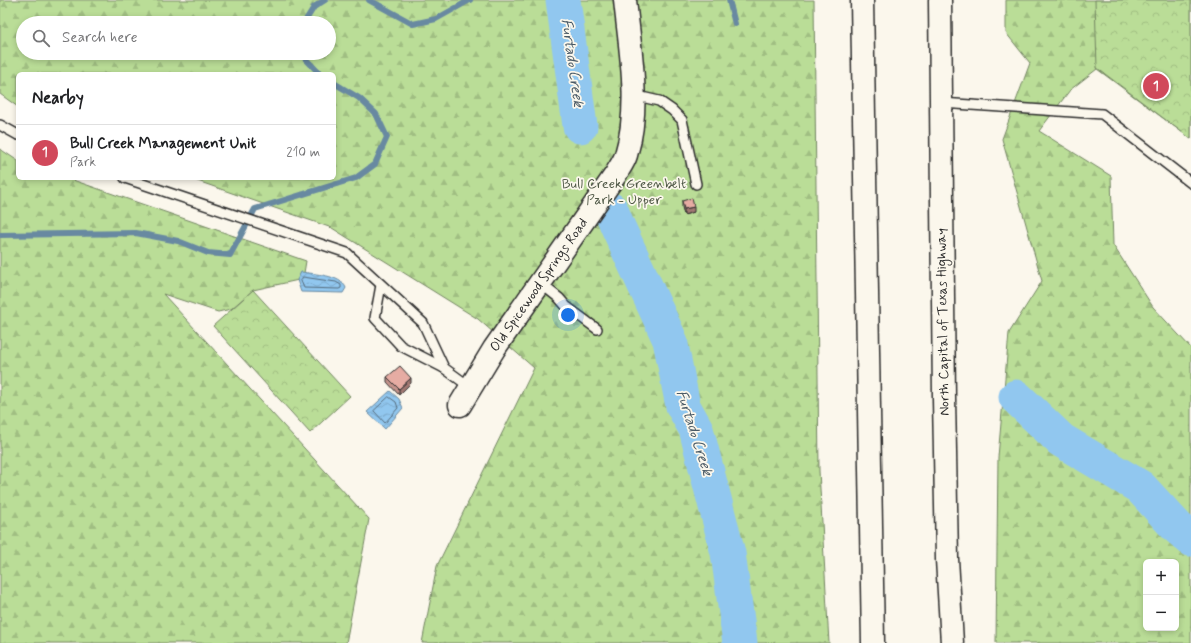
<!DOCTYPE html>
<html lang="en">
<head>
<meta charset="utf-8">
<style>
	body { margin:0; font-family:Mynerve,sans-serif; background:#f6f6f6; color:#202124 }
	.controls { position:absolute; right:12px; bottom:12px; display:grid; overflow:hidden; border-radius:6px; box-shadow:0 2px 6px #0003 }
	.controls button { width:36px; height:36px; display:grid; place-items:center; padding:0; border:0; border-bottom:1px solid #e0e0e0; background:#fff; color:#202124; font:20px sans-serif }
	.you { position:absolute; left:568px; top:315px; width:14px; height:14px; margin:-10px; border:3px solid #fff; border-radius:50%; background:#1a73e8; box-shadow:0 0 0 6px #1a73e833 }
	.badge { display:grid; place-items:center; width:26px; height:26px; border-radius:50%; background:#d1495b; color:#fff; font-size:13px; font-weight:700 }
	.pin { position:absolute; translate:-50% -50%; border:2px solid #fff; box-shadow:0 1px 4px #0006 }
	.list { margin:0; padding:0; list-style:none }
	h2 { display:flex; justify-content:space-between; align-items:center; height:52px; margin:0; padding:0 16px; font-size:17px }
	h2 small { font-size:13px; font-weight:400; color:#757577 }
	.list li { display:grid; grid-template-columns:26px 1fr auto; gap:12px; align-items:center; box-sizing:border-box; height:56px; padding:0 16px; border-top:1px solid #e0e0e0 }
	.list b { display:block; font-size:15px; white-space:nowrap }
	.list p { margin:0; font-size:13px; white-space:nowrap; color:#757577 }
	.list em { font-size:13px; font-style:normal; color:#757577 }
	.icon { flex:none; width:22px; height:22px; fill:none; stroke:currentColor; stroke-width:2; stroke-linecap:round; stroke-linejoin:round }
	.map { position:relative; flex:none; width:1191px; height:643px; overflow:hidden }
	.search { position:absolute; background:#fff; box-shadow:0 2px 6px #0003; left:16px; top:16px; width:320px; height:44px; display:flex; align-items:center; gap:10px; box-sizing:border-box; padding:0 14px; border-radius:22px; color:#757577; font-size:15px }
	.panel { position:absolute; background:#fff; box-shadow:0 2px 6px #0003; left:16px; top:72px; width:320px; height:108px; border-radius:6px }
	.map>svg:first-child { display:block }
	.forest { fill:url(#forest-firs); stroke:#728461; fill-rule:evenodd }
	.park { fill:url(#park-crowns); stroke:#728461 }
	.water { fill:url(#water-waves); stroke:#6889a1 }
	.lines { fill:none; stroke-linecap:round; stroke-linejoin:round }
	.shore { stroke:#546979; stroke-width:1 }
	.stream { stroke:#6889a1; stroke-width:6 }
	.river { stroke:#91c7ef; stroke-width:35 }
	.service-casing { stroke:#2b2b2b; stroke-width:12 }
	.tertiary-casing { stroke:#2b2b2b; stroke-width:25 }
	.trunk-casing { stroke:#2b2b2b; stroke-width:25 }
	.service { stroke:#fbf7ec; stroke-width:9 }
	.tertiary { stroke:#fbf7ec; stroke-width:22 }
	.trunk { stroke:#fbf7ec; stroke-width:22 }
	.wall { fill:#c6948c; stroke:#2b2b2b }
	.shaded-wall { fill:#a17872; stroke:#2b2b2b }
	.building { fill:#e6aca3; stroke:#2b2b2b }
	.labels { text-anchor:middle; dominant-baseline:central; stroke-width:3.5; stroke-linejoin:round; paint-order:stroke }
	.park-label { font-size:14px; fill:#4f5846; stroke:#fbf7ec }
	.street-label { font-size:14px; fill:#2b2b2b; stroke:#fbf7ec }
	.water-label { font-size:15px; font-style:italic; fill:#4a5a66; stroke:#fbf7ec }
</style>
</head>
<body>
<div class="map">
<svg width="1191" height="643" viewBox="0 0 1191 643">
	<defs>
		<pattern id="forest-firs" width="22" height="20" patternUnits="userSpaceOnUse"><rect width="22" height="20" fill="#badd97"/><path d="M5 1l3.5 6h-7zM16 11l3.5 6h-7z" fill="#a0be82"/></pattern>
		<pattern id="park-crowns" width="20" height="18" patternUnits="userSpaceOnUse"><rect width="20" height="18" fill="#badd97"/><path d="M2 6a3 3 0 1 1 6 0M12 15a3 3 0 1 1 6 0" fill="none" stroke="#a0be82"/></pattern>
		<pattern id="water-waves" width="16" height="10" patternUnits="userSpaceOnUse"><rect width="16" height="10" fill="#91c7ef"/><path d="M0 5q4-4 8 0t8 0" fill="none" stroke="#7dabcd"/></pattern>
	</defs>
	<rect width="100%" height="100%" fill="#fbf7ec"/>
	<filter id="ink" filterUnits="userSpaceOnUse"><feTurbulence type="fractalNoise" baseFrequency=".025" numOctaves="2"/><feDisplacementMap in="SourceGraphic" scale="8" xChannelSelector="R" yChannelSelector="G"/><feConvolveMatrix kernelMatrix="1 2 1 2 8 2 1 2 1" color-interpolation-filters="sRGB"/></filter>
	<g filter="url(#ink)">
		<g class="forest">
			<path d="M 0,0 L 814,0 L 819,471 L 829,643 L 422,643 L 437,566 L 534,368 L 478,319 L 332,228 L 189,178 L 334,178 L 334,74 L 18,74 L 18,107 L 0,94 ZM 23,23 L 329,23 L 329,53 L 23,53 Z"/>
			<path d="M 1006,0 L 1191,0 L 1191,139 L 1097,69 L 1070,90 L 1039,131 L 1111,176 L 1113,245 L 1153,307 L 1191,348 L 1191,643 L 996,643 L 998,457 L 1009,333 L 1042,281 L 1002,139 L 1030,63 L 1006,33 ZM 1146,562 L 1176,562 L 1176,628 L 1146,628 Z"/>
			<path d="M 0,149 L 18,161 L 18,178 L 67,178 L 306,261 L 303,279 L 253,290 L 231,309 L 218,312 L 163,294 L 369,519 L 346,643 L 0,643 Z"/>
		</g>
		<g class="park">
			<path d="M 1095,0 L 1191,0 L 1191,139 L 1097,68 Z"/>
			<path d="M 253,290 L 350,396 L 310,433 L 213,326 Z"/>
		</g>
		<g class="water">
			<path d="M 301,272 C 314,274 341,275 346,288 L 343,293 L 301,292 L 297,280 Z"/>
			<path d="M 390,391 L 399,399 L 403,408 L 385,429 L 367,412 Z"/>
		</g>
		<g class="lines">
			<g class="shore">
				<path d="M 303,277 L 336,282 L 341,285 L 341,288 L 339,289 L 304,288 L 301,281 Z"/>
				<path d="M 389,397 L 396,402 L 398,408 L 385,423 L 374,411 Z"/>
			</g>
			<g class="stream">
				<path d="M 369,0 L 413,24 L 436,19 L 470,0"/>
				<path d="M 729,0 L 735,24"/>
				<path d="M 304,23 L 314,7 L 325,0"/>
				<path d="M 300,53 L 320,74"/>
				<path d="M 0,235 L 136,233 L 178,241 L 208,253 L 230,255 L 255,209 L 356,178 L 375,164 L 387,137 L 376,114 L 359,98 L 334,83"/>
			</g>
			<g class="river">
				<path d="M 563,0 L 580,126"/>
				<path d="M 611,210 L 618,227 L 670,340 L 683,406 L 696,429 L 728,553 L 740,643"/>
				<path d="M 1016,397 L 1061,440 L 1140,487 L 1177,527 L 1191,539"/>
			</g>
			<defs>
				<g id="service">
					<path d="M 633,95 L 659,101 L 672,110 L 682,120 L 696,184"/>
					<path d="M 941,103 L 1102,114 L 1191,183"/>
					<path d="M 0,125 L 18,135"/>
					<path d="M 125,178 L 347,253 L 423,323 L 444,368"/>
					<path d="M 540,283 L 559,298 L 566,306 L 597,329"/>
					<path d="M 381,285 L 375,318 L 401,346 L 444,368 L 470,387"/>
				</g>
				<path id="tertiary" d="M 460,405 L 494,349 L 616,174 C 619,168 624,162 626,155 C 641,106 630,50 625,0"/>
				<g id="trunk">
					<path d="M 862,0 L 873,643"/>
					<path d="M 940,0 L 944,398 L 947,559 L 952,643"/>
				</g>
			</defs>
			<use href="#service" class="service-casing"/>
			<use href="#tertiary" class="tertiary-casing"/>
			<use href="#trunk" class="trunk-casing"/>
			<use href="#service" class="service"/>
			<use href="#tertiary" class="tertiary"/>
			<use href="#trunk" class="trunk"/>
		</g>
		<g class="wall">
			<path d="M 682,201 L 694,212 L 684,215 L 682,207 Z"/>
			<path d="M 387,377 L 411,383 L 399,395 L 387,382 Z"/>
		</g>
		<g class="shaded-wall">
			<path d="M 694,207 L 694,212 L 684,215 L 684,209 Z"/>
			<path d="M 411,378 L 411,383 L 399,395 L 399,389 Z"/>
		</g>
		<g class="building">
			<path d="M 692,198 L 694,207 L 684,209 L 682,201 Z"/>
			<path d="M 400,366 L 411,378 L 399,389 L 387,377 Z"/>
		</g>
	</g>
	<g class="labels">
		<g class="park-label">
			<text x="624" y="184">Bull Creek Greenbelt<tspan x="624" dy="16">Park - Upper</tspan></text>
		</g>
		<g class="street-label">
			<text transform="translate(539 285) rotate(-55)">Old Spicewood Springs Road</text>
			<text transform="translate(943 322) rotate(-91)">North Capital of Texas Highway</text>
		</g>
		<g class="water-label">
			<text transform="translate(572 63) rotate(82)">Furtado Creek</text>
			<text transform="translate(694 433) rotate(72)">Furtado Creek</text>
		</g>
	</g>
</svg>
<div class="controls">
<button>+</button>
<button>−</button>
</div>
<div class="you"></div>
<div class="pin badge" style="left:1156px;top:86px">1</div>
<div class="search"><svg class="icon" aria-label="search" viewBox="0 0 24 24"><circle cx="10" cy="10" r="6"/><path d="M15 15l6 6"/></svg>Search here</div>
<section class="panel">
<h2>Nearby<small></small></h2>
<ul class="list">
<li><span class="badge">1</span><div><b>Bull Creek Management Unit</b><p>Park</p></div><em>210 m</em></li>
</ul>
</section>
</div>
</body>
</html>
